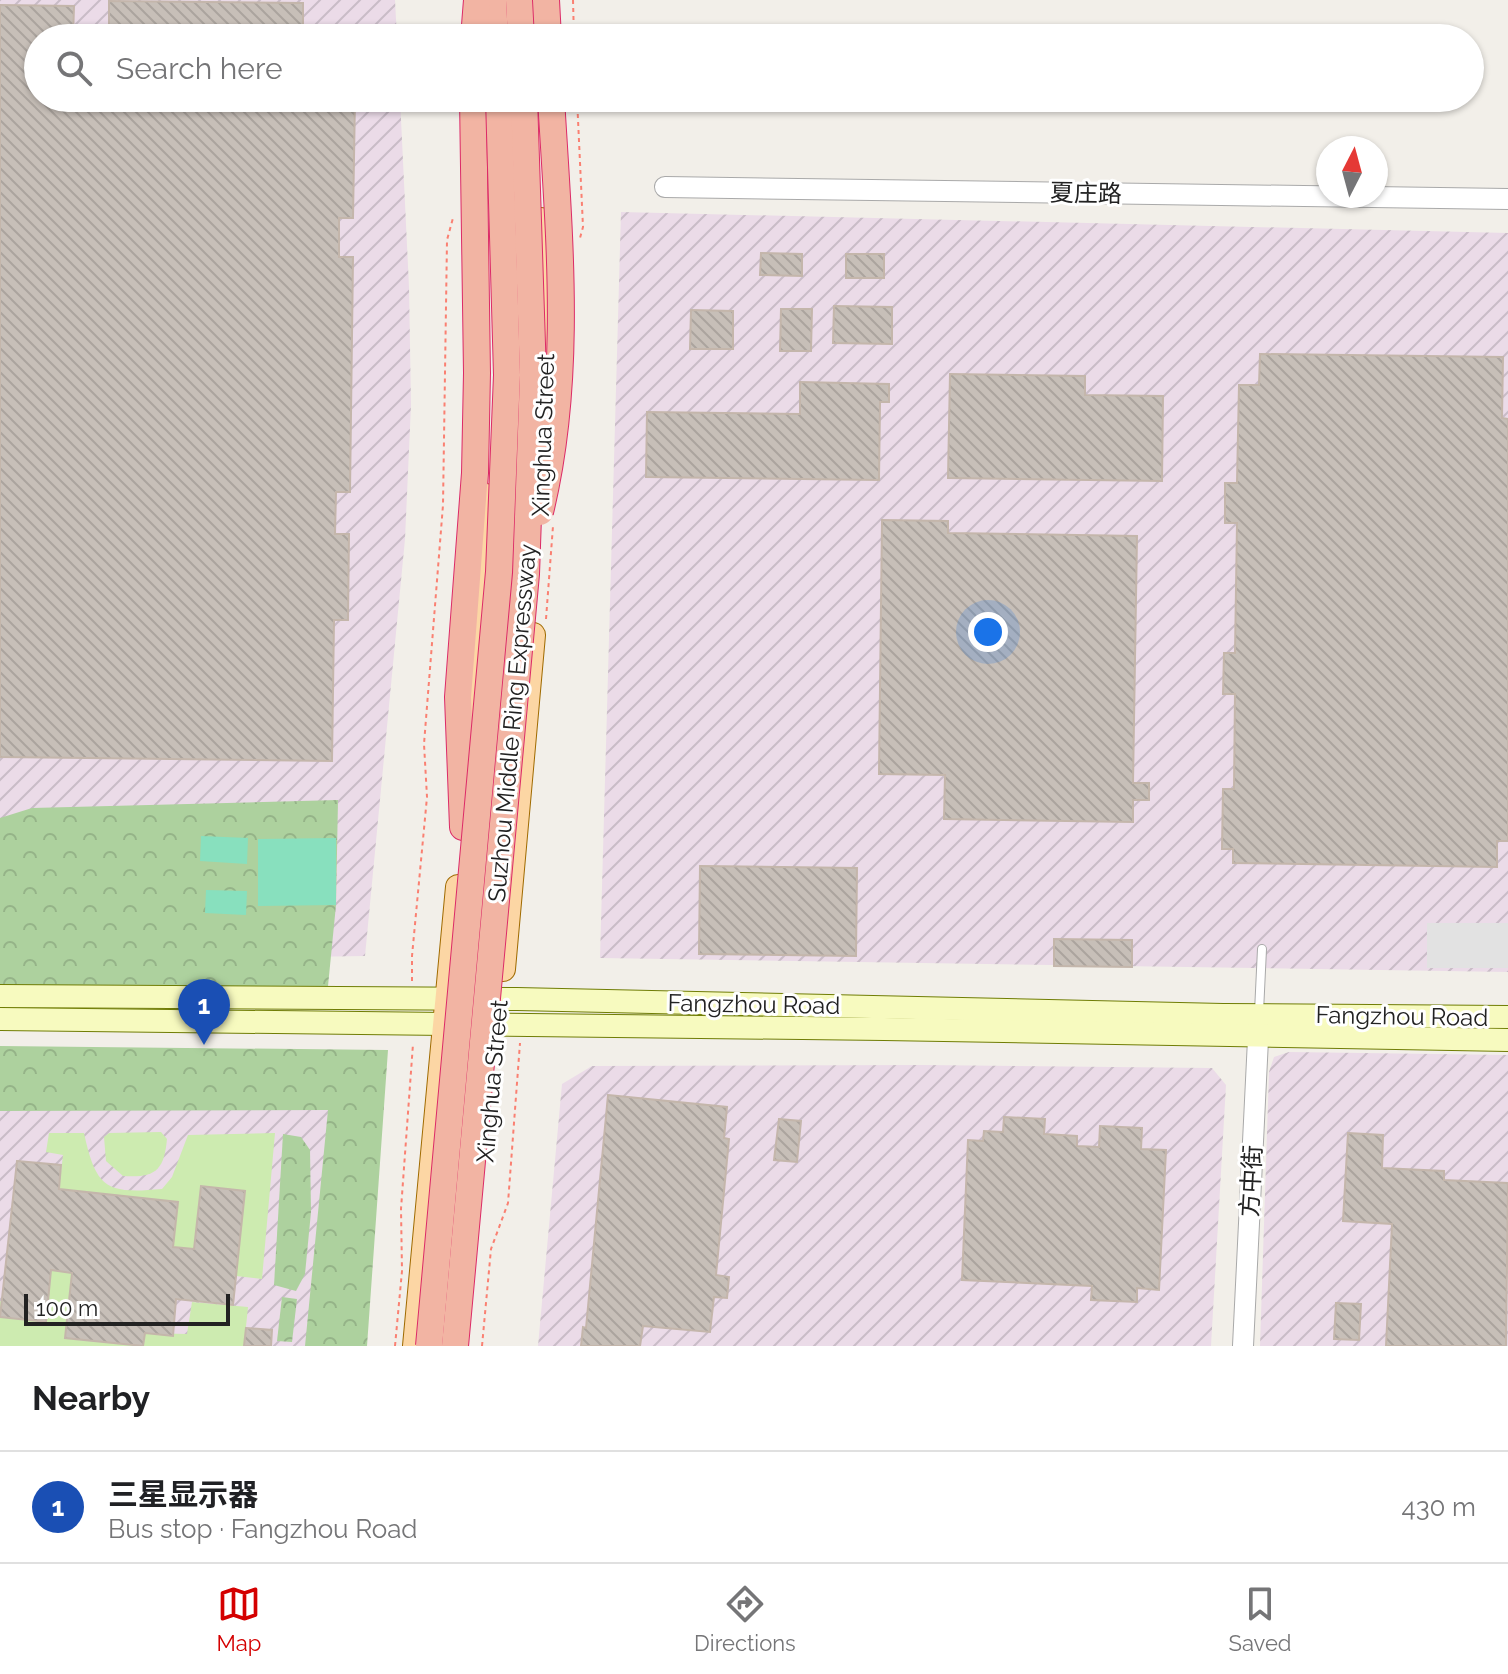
<!DOCTYPE html>
<html lang="en">
<head>
<meta charset="utf-8">
<style>
	body { margin:0; font-family:Raleway,"Noto Sans SC",sans-serif; background:#f6f6f6; color:#202124 }
	.compass { position:absolute; left:1316px; top:136px; width:72px; height:72px; border-radius:50%; background:#fff; box-shadow:0 2px 6px #0004; rotate:6deg }
	.scale { position:absolute; left:24px; bottom:20px; width:206px; box-sizing:border-box; padding-left:8px; border:4px solid #222; border-top:0; font-size:22px; line-height:28px; white-space:nowrap; color:#222; -webkit-text-stroke:6px #fff; paint-order:stroke }
	.you { position:absolute; left:988px; top:632px; width:28px; height:28px; margin:-20px; border:6px solid #fff; border-radius:50%; background:#1a73e8; box-shadow:0 0 0 12px #1a73e833 }
	.badge { display:grid; place-items:center; width:52px; height:52px; border-radius:50%; background:#d40000; color:#fff; font-size:26px; font-weight:700 }
	.pin { position:absolute; translate:-50% -66px; filter:drop-shadow(0 2px 4px #0008) }
	.pin::after { content:''; position:absolute; top:42px; width:28px; height:24px; background:inherit; clip-path:polygon(0 0,100% 0,50% 100%) }
	.list { margin:0; padding:0; list-style:none }
	h2 { display:flex; justify-content:space-between; align-items:center; height:104px; margin:0; padding:0 32px; font-size:34px }
	h2 small { font-size:26px; font-weight:400; color:#757577 }
	.list li { display:grid; grid-template-columns:52px 1fr auto; gap:24px; align-items:center; box-sizing:border-box; height:112px; padding:0 32px; border-top:2px solid #e0e0e0 }
	.list b { display:block; font-size:30px; white-space:nowrap }
	.list p { margin:0; font-size:26px; white-space:nowrap; color:#757577 }
	.list em { font-size:26px; font-style:normal; color:#757577 }
	.icon { flex:none; width:44px; height:44px; fill:none; stroke:currentColor; stroke-width:2; stroke-linecap:round; stroke-linejoin:round }
	.map { position:relative; flex:none; width:1508px; height:1346px; overflow:hidden }
	.search { position:absolute; background:#fff; box-shadow:0 2px 6px #0004; left:24px; right:24px; top:24px; height:88px; display:flex; align-items:center; gap:20px; box-sizing:border-box; padding:0 28px; border-radius:44px; color:#757577; font-size:30px }
	.sheet { height:216px; background:#fff }
	nav { display:flex; justify-content:space-around; align-items:center; box-sizing:border-box; height:112px; border-top:2px solid #e0e0e0; background:#fff; font-size:22px; color:#757577 }
	nav a { display:grid; justify-items:center; gap:4px }
	nav .on { color:#d40000 }
	.map>svg:first-child { display:block }
	.industrial { fill:url(#industrial-furrows) }
	.grass { fill:#cdebb0 }
	.forest { fill:url(#forest-crowns) }
	.pitch { fill:#88e0be }
	.parking { fill:#e2e2e2 }
	.building { fill:url(#building-back-hatch); stroke:#c4b6ab; stroke-width:2 }
	.lines { fill:none; stroke-linecap:round; stroke-linejoin:round }
	.service-casing { stroke:#a9a9a9; stroke-width:10 }
	.tertiary-casing { stroke:#a9a9a9; stroke-width:22 }
	.secondary-casing { stroke:#707d05; stroke-width:24 }
	.primary-casing { stroke:#a06b00; stroke-width:26 }
	.trunk-casing { stroke:#dc2a67; stroke-width:28 }
	.path { stroke:#fa8072; stroke-width:2; stroke-dasharray:4 4; stroke-linecap:butt }
	.service { stroke:#fff; stroke-width:8 }
	.tertiary { stroke:#fff; stroke-width:20 }
	.secondary { stroke:#f7fabf; stroke-width:22 }
	.primary { stroke:#fcd6a4; stroke-width:24 }
	.trunk { stroke:#f2b4a3; stroke-width:26 }
	.trunk-bridge-casing { stroke:#dc2a67; stroke-width:28; stroke-linecap:butt }
	.trunk-bridge { stroke:#f2b4a3; stroke-width:26 }
	.labels { text-anchor:middle; dominant-baseline:central; stroke-width:6; stroke-linejoin:round; paint-order:stroke }
	.street-label { font-size:24px; fill:#222; stroke:#fff }
</style>
</head>
<body>
<div class="map">
<svg width="1508" height="1346" viewBox="0 0 1508 1346">
	<defs>
		<pattern id="industrial-furrows" width="10" height="10" patternUnits="userSpaceOnUse" patternTransform="scale(2)"><rect width="10" height="10" fill="#ebdbe8"/><path d="M-1 1l2-2M0 10L10 0M9 11l2-2" fill="none" stroke="#c9bcc7"/></pattern>
		<pattern id="forest-crowns" width="20" height="18" patternUnits="userSpaceOnUse" patternTransform="scale(2)"><rect width="20" height="18" fill="#add19e"/><path d="M2 6a3 3 0 1 1 6 0M12 15a3 3 0 1 1 6 0" fill="none" stroke="#95b388"/></pattern>
		<pattern id="building-back-hatch" width="6" height="6" patternUnits="userSpaceOnUse" patternTransform="scale(2)"><rect width="6" height="6" fill="#c7bfb8"/><path d="M-1 5l2 2M0 0l6 6M5-1l2 2" fill="none" stroke="#aba49e"/></pattern>
	</defs>
	<rect width="100%" height="100%" fill="#f2efe9"/>
	<g class="industrial">
		<path d="M 0,0 L 395,0 L 397,38 L 38,38 L 38,98 L 400,98 L 409,287 L 411,405 L 405,539 L 365,956 L 0,962 Z"/>
		<path d="M 621,212 L 1508,233 L 1508,972 L 600,958 Z"/>
		<path d="M 0,1051 L 359,1060 L 328,1346 L 0,1346 Z"/>
		<path d="M 1289,1052 L 1508,1055 L 1508,1346 L 1260,1346 L 1269,1072 L 1274,1057 Z"/>
		<path d="M 923,1065 L 1212,1068 L 1226,1085 L 1211,1346 L 538,1346 L 562,1084 L 592,1066 Z"/>
	</g>
	<g class="grass">
		<path d="M 161,1132 L 167,1139 C 164,1171 155,1178 123,1176 L 106,1161 L 104,1137 L 109,1133 Z"/>
		<path d="M 49,1133 L 84,1133 C 96,1189 107,1194 162,1189 L 172,1177 L 188,1135 L 275,1133 L 262,1279 L 236,1276 L 245,1191 L 201,1186 L 194,1249 L 173,1247 L 178,1202 L 59,1189 L 63,1155 L 46,1152 Z"/>
		<path d="M 51,1270 L 72,1273 L 143,1346 L 145,1333 L 187,1334 L 192,1302 L 248,1307 L 244,1346 L 0,1346 L 0,1301 L 46,1321 Z"/>
	</g>
	<g class="forest">
		<path d="M 338,800 L 336,905 L 328,986 L 0,990 L 0,818 L 32,808 Z"/>
		<path d="M 0,1046 L 388,1050 L 367,1346 L 305,1346 L 328,1110 L 0,1111 Z"/>
		<path d="M 283,1134 L 301,1137 L 310,1150 L 311,1212 L 305,1274 L 296,1291 L 274,1285 Z"/>
		<path d="M 282,1297 L 297,1299 L 292,1342 L 277,1341 Z"/>
	</g>
	<g class="pitch">
		<path d="M 201,836 L 248,838 L 247,864 L 200,861 Z"/>
		<path d="M 336,838 L 336,905 L 258,906 L 258,839 Z"/>
		<path d="M 206,890 L 247,891 L 246,915 L 205,913 Z"/>
	</g>
	<rect class="parking" x="1427" y="923" width="81" height="45"/>
	<g class="building">
		<path d="M 109,1 L 303,3 L 303,38 L 109,38 Z"/>
		<path d="M 0,5 L 74,6 L 73,38 L 38,38 L 38,98 L 355,98 L 353,218 L 339,218 L 339,257 L 353,257 L 350,492 L 336,492 L 335,534 L 349,534 L 348,620 L 334,620 L 332,761 L 0,757 Z"/>
		<path d="M 761,253 L 802,254 L 802,276 L 760,275 Z"/>
		<rect x="846" y="254" width="38" height="24"/>
		<path d="M 834,306 L 892,307 L 892,344 L 833,343 Z"/>
		<path d="M 781,309 L 812,309 L 811,351 L 780,351 Z"/>
		<path d="M 691,310 L 733,311 L 733,349 L 690,349 Z"/>
		<path d="M 1260,354 L 1503,357 L 1502,418 L 1508,419 L 1508,841 L 1497,841 L 1497,867 L 1233,863 L 1233,849 L 1222,849 L 1223,789 L 1234,789 L 1235,694 L 1223,694 L 1224,653 L 1235,653 L 1237,523 L 1225,523 L 1225,483 L 1237,483 L 1239,385 L 1259,385 Z"/>
		<path d="M 950,374 L 1085,376 L 1085,395 L 1163,396 L 1162,481 L 948,478 Z"/>
		<path d="M 800,382 L 889,384 L 889,402 L 880,402 L 879,480 L 646,477 L 647,412 L 800,414 Z"/>
		<path d="M 882,520 L 948,521 L 948,533 L 1137,536 L 1133,783 L 1149,783 L 1149,800 L 1133,800 L 1133,822 L 944,819 L 945,775 L 879,774 Z"/>
		<path d="M 700,866 L 857,868 L 856,956 L 699,954 Z"/>
		<path d="M 1054,939 L 1132,940 L 1132,967 L 1054,966 Z"/>
		<path d="M 608,1095 L 727,1107 L 724,1138 L 729,1139 L 716,1275 L 729,1277 L 727,1298 L 714,1297 L 710,1332 L 643,1326 L 640,1346 L 581,1346 L 583,1327 L 586,1328 Z"/>
		<path d="M 1004,1117 L 1045,1119 L 1044,1134 L 1077,1136 L 1077,1146 L 1099,1147 L 1100,1126 L 1142,1128 L 1141,1149 L 1166,1150 L 1159,1290 L 1137,1288 L 1137,1302 L 1091,1300 L 1092,1286 L 962,1280 L 968,1140 L 983,1141 L 984,1131 L 1003,1132 Z"/>
		<path d="M 779,1119 L 801,1121 L 797,1162 L 774,1160 Z"/>
		<path d="M 1348,1133 L 1383,1135 L 1382,1168 L 1444,1171 L 1444,1180 L 1508,1183 L 1506,1346 L 1386,1346 L 1392,1224 L 1343,1221 Z"/>
		<path d="M 17,1161 L 61,1165 L 59,1189 L 178,1202 L 173,1247 L 194,1249 L 201,1186 L 245,1191 L 233,1305 L 176,1299 L 173,1336 L 145,1333 L 143,1346 L 65,1338 L 72,1273 L 51,1270 L 46,1322 L 0,1317 Z"/>
		<path d="M 1336,1303 L 1361,1304 L 1359,1340 L 1334,1339 Z"/>
		<path d="M 246,1328 L 272,1330 L 271,1346 L 244,1346 Z"/>
	</g>
	<g class="lines">
		<defs>
			<path id="service" d="M 1259,1012 L 1262,949"/>
			<g id="tertiary">
				<path d="M 665,187 L 1508,199"/>
				<path d="M 1243,1346 L 1259,1019"/>
			</g>
			<g id="secondary">
				<path d="M 0,996 L 517,999 L 1223,1015 L 1508,1017"/>
				<path d="M 0,1019 L 884,1029 L 1508,1040"/>
			</g>
			<g id="primary">
				<path d="M 541,220 L 547,391"/>
				<path d="M 469,743 L 486,496"/>
				<path d="M 503,969 L 533,635"/>
				<path d="M 415,1346 L 458,887"/>
			</g>
			<g id="trunk">
				<path d="M 493,0 L 495,38"/>
				<path d="M 519,0 L 521,38"/>
				<path d="M 546,0 L 548,38"/>
				<path d="M 474,38 L 477,0"/>
				<path d="M 463,827 L 458,697 L 475,473 L 477,373 L 473,98"/>
			</g>
		</defs>
		<use href="#service" class="service-casing"/>
		<use href="#tertiary" class="tertiary-casing"/>
		<use href="#secondary" class="secondary-casing"/>
		<use href="#primary" class="primary-casing"/>
		<use href="#trunk" class="trunk-casing"/>
		<g class="path">
			<path d="M 573,0 L 574,38"/>
			<path d="M 577,98 L 583,227 L 580,238"/>
			<path d="M 546,619 L 553,526"/>
			<path d="M 412,981 L 412,956 L 427,797 L 424,744 L 443,505 L 447,240 L 453,218"/>
			<path d="M 395,1346 L 402,1271 L 401,1209 L 413,1044"/>
			<path d="M 482,1346 L 491,1249 L 508,1203 L 520,1043"/>
		</g>
		<use href="#service" class="service"/>
		<use href="#tertiary" class="tertiary"/>
		<use href="#secondary" class="secondary"/>
		<use href="#primary" class="primary"/>
		<use href="#trunk" class="trunk"/>
		<defs>
			<g id="trunk-bridge">
				<path d="M 540,512 C 573,377 559,235 551,98"/>
				<path d="M 429,1346 L 499,572 L 507,375 L 499,98"/>
				<path d="M 455,1346 L 526,574 L 533,375 L 524,98"/>
			</g>
		</defs>
		<use href="#trunk-bridge" class="trunk-bridge-casing"/>
		<use href="#trunk-bridge" class="trunk-bridge"/>
	</g>
	<g class="labels">
		<g class="street-label">
			<text transform="translate(1086 193) rotate(1)">夏庄路</text>
			<text transform="translate(543 435) rotate(-88)">Xinghua Street</text>
			<text transform="translate(512 723) rotate(-85)">Suzhou Middle Ring Expressway</text>
			<text transform="translate(754 1004) rotate(1)">Fangzhou Road</text>
			<text transform="translate(1402 1016) rotate(1)">Fangzhou Road</text>
			<text transform="translate(492 1081) rotate(-85)">Xinghua Street</text>
			<text transform="translate(1251 1181) rotate(-87)">方中街</text>
		</g>
	</g>
</svg>
<svg class="compass" viewBox="-18 -18 36 36"><path d="M0-13l5 13h-10z" fill="#e53935"/><path d="M0 13l5-13h-10z" fill="#757577"/></svg>
<div class="scale">100 m</div>
<div class="you"></div>
<div class="pin badge" style="left:204px;top:1045px;background:#1a4fb4">1</div>
<div class="search"><svg class="icon" aria-label="search" viewBox="0 0 24 24"><circle cx="10" cy="10" r="6"/><path d="M15 15l6 6"/></svg>Search here</div>
</div>
<section class="sheet">
<h2>Nearby<small></small></h2>
<ul class="list">
<li><span class="badge" style="background:#1a4fb4">1</span><div><b>三星显示器</b><p>Bus stop · Fangzhou Road</p></div><em>430 m</em></li>
</ul>
</section>
<nav>
<a class="on"><svg class="icon" aria-label="map" viewBox="0 0 24 24"><path d="M3 6l6-2 6 2 6-2v14l-6 2-6-2-6 2zM9 4v14M15 6v14"/></svg>Map</a>
<a><svg class="icon" aria-label="directions" viewBox="0 0 24 24"><path d="M12 3l9 9-9 9-9-9zM9 14v-3h6M13 9l2 2-2 2"/></svg>Directions</a>
<a><svg class="icon" aria-label="saved" viewBox="0 0 24 24"><path d="M7 4h10v16l-5-4-5 4z"/></svg>Saved</a>
</nav>
</body>
</html>
